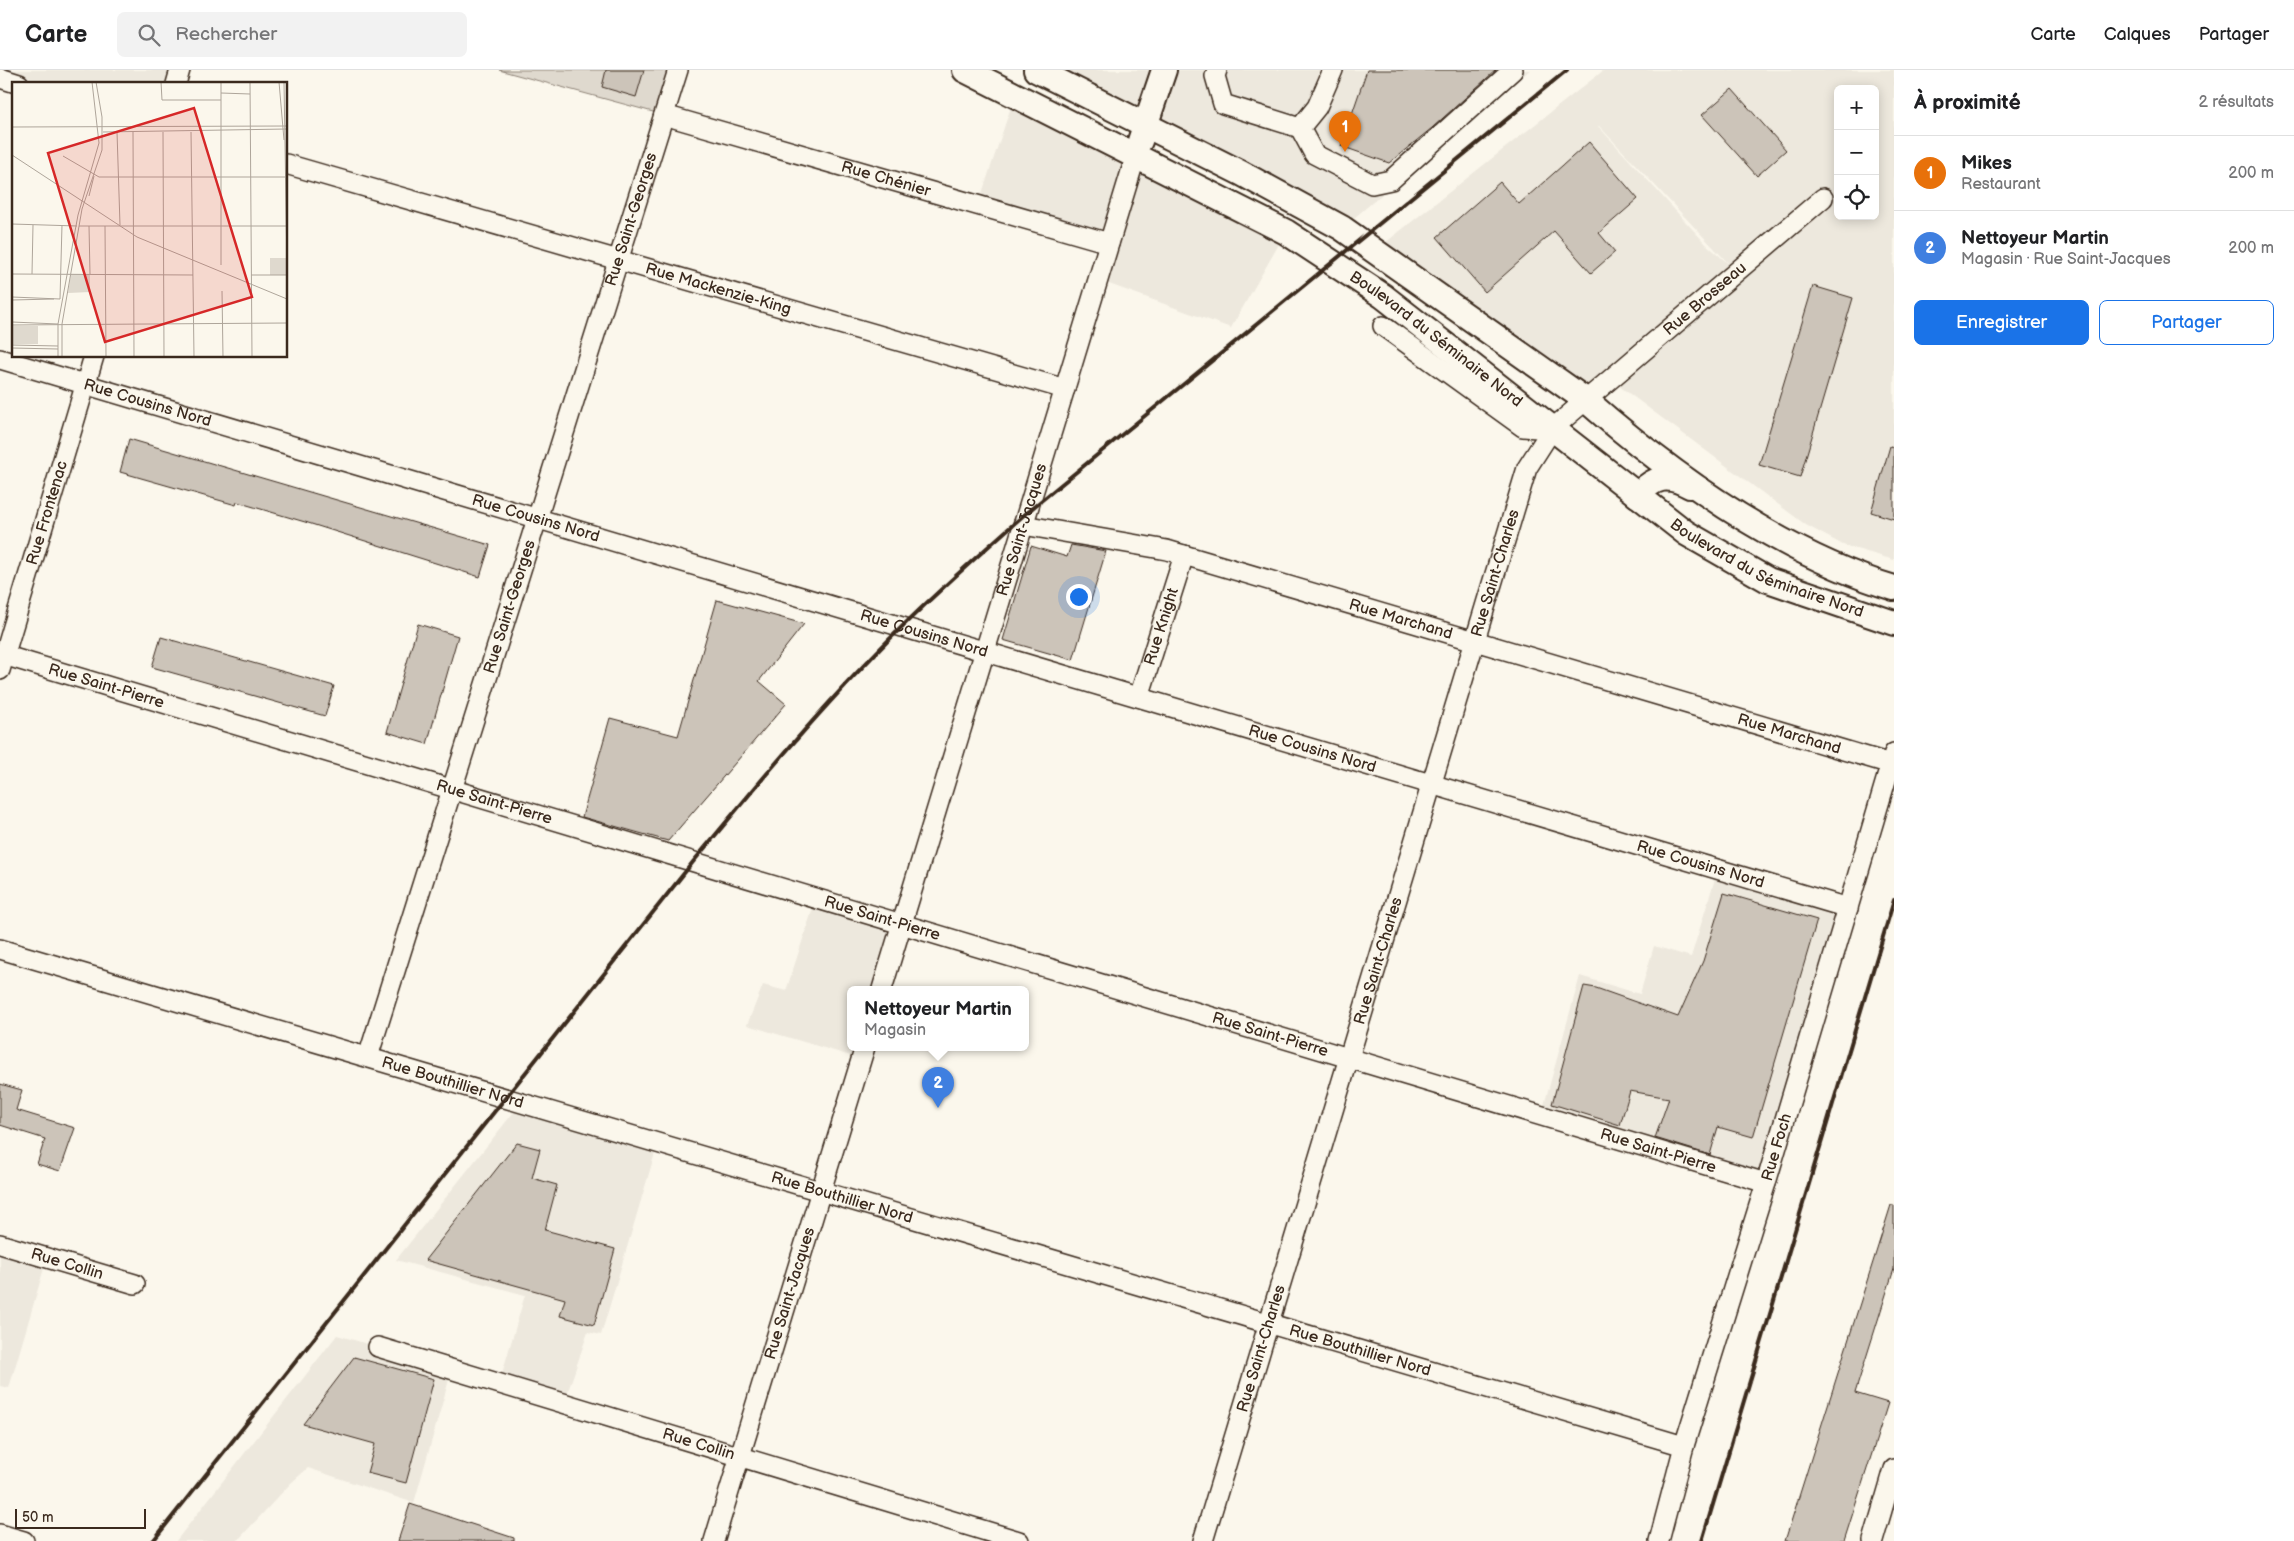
<!DOCTYPE html>
<html lang="fr">
<head>
<meta charset="utf-8">
<style>
	body { margin:0; font-family:"Balsamiq Sans",sans-serif; background:#f2f2f2; color:#202124 }
	.controls { position:absolute; right:15px; top:15px; display:grid; overflow:hidden; border-radius:8px; box-shadow:0 2px 12px #0003 }
	.controls button { width:45px; height:45px; display:grid; place-items:center; padding:0; border:0; border-bottom:1px solid #e0e0e0; background:#fff; color:#202124; font:25px sans-serif }
	.scale { position:absolute; left:15px; bottom:12px; width:131px; box-sizing:border-box; padding-left:5px; border:2px solid #3b2a1e; border-top:0; font-size:14px; line-height:18px; white-space:nowrap; color:#3b2a1e; -webkit-text-stroke:4px #fbf7ec; paint-order:stroke }
	.you { position:absolute; left:1078px; top:526px; width:18px; height:18px; margin:-12px; border:4px solid #fff; border-radius:50%; background:#1a73e8; box-shadow:0 0 0 8px #1a73e833 }
	.badge { display:grid; place-items:center; width:32px; height:32px; border-radius:50%; background:#1a73e8; color:#fff; font-size:16px; font-weight:700 }
	.pin { position:absolute; translate:-50% -41px; filter:drop-shadow(0 1px 2px #0008) }
	.pin::after { content:''; position:absolute; top:26px; width:18px; height:15px; background:inherit; clip-path:polygon(0 0,100% 0,50% 100%) }
	.popup { position:absolute; left:847px; top:916px; width:182px; height:65px; box-sizing:border-box; display:grid; place-content:center; border-radius:8px; background:#fff; filter:drop-shadow(0 1px 4px #0005); font-size:16px; white-space:nowrap; color:#757577 }
	.popup b { font-size:19px; color:#202124 }
	.popup::after { content:''; position:absolute; left:50%; top:100%; margin-left:-10px; border:10px solid transparent; border-top-color:#fff }
	.list { margin:0; padding:0; list-style:none }
	h2 { display:flex; justify-content:space-between; align-items:center; height:65px; margin:0; padding:0 20px; font-size:21px }
	h2 small { font-size:16px; font-weight:400; color:#757577 }
	.list li { display:grid; grid-template-columns:32px 1fr auto; gap:15px; align-items:center; box-sizing:border-box; height:75px; padding:0 20px; border-top:1px solid #e0e0e0 }
	.list b { display:block; font-size:19px; white-space:nowrap }
	.list p { margin:0; font-size:16px; white-space:nowrap; color:#757577 }
	.list em { font-size:16px; font-style:normal; color:#757577 }
	.actions { display:flex; gap:10px; padding:15px 20px }
	.actions a { flex:1; padding:11px 0; border:1px solid #1a73e8; border-radius:8px; text-align:center; font-size:18px; color:#1a73e8 }
	.actions .main { background:#1a73e8; color:#fff }
	.icon { flex:none; width:28px; height:28px; fill:none; stroke:currentColor; stroke-width:2; stroke-linecap:round; stroke-linejoin:round }
	.map { position:relative; flex:none; width:1894px; height:1471px; overflow:hidden }
	header { display:flex; align-items:center; gap:30px; box-sizing:border-box; height:70px; padding:0 25px; background:#fff; border-bottom:1px solid #e0e0e0 }
	header strong { font-size:24px }
	nav { display:flex; gap:28px; margin-inline-start:auto; font-size:18px }
	.search { width:350px; height:45px; background:#f2f2f2; display:flex; align-items:center; gap:12px; box-sizing:border-box; padding:0 18px; border-radius:8px; color:#757577; font-size:19px }
	main { display:flex }
	aside { flex:1; background:#fff }
	.map>svg:first-child { display:block }
	.built { fill:#ede8dd; fill-rule:evenodd }
	.green { fill:#dfd9ce; stroke:#8d8276 }
	.building { fill:#ccc4b9; stroke:#3b2a1e }
	.lines { fill:none; stroke-linecap:round; stroke-linejoin:round }
	.minor-casing { stroke:#3b2a1e; stroke-width:22 }
	.major-casing { stroke:#3b2a1e; stroke-width:28 }
	.minor { stroke:#fbf7ec; stroke-width:19 }
	.major { stroke:#fbf7ec; stroke-width:24 }
	.rail { stroke:#3b2a1e; stroke-width:4 }
	.labels { text-anchor:middle; dominant-baseline:central; stroke-width:5; stroke-linejoin:round; paint-order:stroke }
	.street-label { font-size:16px; fill:#3b2a1e; stroke:#fbf7ec }
	.inset-road { fill:none; stroke:#aea59a; stroke-width:1 }
	.view { fill:#d62828; fill-opacity:0.15; stroke:#d62828; stroke-width:2.5 }
	.inset-edge { fill:none; stroke:#3b2a1e; stroke-width:2.5 }
</style>
</head>
<body>
<header>
<strong>Carte</strong>
<div class="search"><svg class="icon" aria-label="search" viewBox="0 0 24 24"><circle cx="10" cy="10" r="6"/><path d="M15 15l6 6"/></svg>Rechercher</div>
<nav><a>Carte</a><a>Calques</a><a>Partager</a></nav>
</header>
<main>
<div class="map">
<svg width="1894" height="1471" viewBox="0 0 1894 1471">
	<rect width="100%" height="100%" fill="#fbf7ec"/>
	<filter id="ink" filterUnits="userSpaceOnUse"><feTurbulence type="fractalNoise" baseFrequency=".02" numOctaves="2"/><feDisplacementMap in="SourceGraphic" scale="10" xChannelSelector="R" yChannelSelector="G"/><feConvolveMatrix kernelMatrix="1 2 1 2 8 2 1 2 1" color-interpolation-filters="sRGB"/></filter>
	<g filter="url(#ink)">
		<g class="built">
			<path d="M 0,0 L 180,0 L 176,14 L 14,14 Z"/>
			<path d="M 1037,0 L 1530,0 L 1342,158 Z"/>
			<path d="M 1604,0 L 1894,0 L 1894,490 L 1843,475 L 1806,455 L 1611,310 L 1587,331 L 1376,180 ZM 1838,19 L 1875,19 L 1875,146 L 1838,146 ZM 1598,56 L 1599,56 L 1731,196 L 1706,174 Z"/>
			<path d="M 1015,25 L 1286,162 L 1231,258 L 1098,210 L 1109,173 L 978,135 Z"/>
			<path d="M 1718,799 L 1848,838 L 1766,1113 L 1541,1046 L 1580,906 L 1640,924 L 1654,876 L 1691,887 Z"/>
			<path d="M 816,829 L 902,855 L 882,919 L 850,919 L 850,977 L 865,977 L 861,989 L 747,955 L 763,915 L 786,921 Z"/>
			<path d="M 521,1033 L 658,1073 L 601,1265 L 588,1262 L 564,1333 L 499,1314 L 525,1225 L 396,1190 Z"/>
			<path d="M 0,1174 L 47,1188 L 9,1318 L 0,1316 Z"/>
			<path d="M 337,1265 L 452,1299 L 414,1433 L 308,1398 L 291,1413 L 237,1471 L 176,1471 Z"/>
		</g>
		<path class="green" d="M 499,0 L 678,0 L 664,45 Z"/>
		<g class="building">
			<path d="M 606,0 L 644,0 L 636,27 L 602,17 Z"/>
			<path d="M 1367,0 L 1496,0 L 1432,58 L 1389,93 L 1341,76 Z"/>
			<path d="M 1732,19 L 1786,80 L 1757,106 L 1702,45 Z"/>
			<path d="M 1589,72 L 1638,129 L 1599,163 L 1615,182 L 1591,203 L 1554,161 L 1485,222 L 1437,167 L 1500,112 L 1519,134 Z"/>
			<path d="M 1813,216 L 1853,228 L 1800,407 L 1759,395 Z"/>
			<path d="M 129,369 L 490,475 L 480,507 L 305,452 L 237,432 L 236,435 L 120,402 Z"/>
			<path d="M 1890,376 L 1894,377 L 1894,449 L 1871,442 Z"/>
			<path d="M 1071,475 L 1106,481 L 1073,590 L 1003,570 L 1031,476 L 1067,487 Z"/>
			<path d="M 717,530 L 804,554 L 759,611 L 786,634 L 668,771 L 582,747 L 610,648 L 678,666 Z"/>
			<path d="M 418,554 L 458,566 L 427,674 L 387,662 Z"/>
			<path d="M 161,567 L 334,616 L 325,646 L 152,597 Z"/>
			<path d="M 1724,823 L 1817,850 L 1753,1067 L 1718,1057 L 1710,1085 L 1655,1068 L 1669,1028 L 1630,1021 L 1620,1055 L 1552,1034 L 1584,916 L 1596,918 L 1678,947 L 1703,891 Z"/>
			<path d="M 0,1014 L 22,1020 L 16,1040 L 75,1058 L 60,1101 L 37,1094 L 45,1069 L 0,1055 Z"/>
			<path d="M 517,1073 L 540,1079 L 532,1108 L 557,1115 L 545,1160 L 615,1179 L 594,1255 L 560,1246 L 565,1229 L 425,1190 Z"/>
			<path d="M 1891,1135 L 1894,1135 L 1894,1199 L 1855,1323 L 1888,1333 L 1844,1471 L 1785,1471 Z"/>
			<path d="M 354,1287 L 434,1309 L 406,1413 L 367,1403 L 375,1374 L 303,1354 Z"/>
			<path d="M 410,1434 L 514,1468 L 514,1471 L 398,1471 Z"/>
		</g>
		<g class="lines">
			<defs>
				<g id="minor">
					<path d="M 1217,0 L 1215,6 L 1223,34 L 1300,58 L 1317,37 L 1333,0"/>
					<path d="M 0,8 L 19,14"/>
					<path d="M 176,14 L 180,0"/>
					<path id="s1" d="M 664,45 L 1109,173"/>
					<path d="M 1300,58 L 1314,84 L 1372,114 L 1391,110 L 1513,0"/>
					<path id="s2" d="M 286,94 L 1065,319"/>
					<path d="M 1383,256 L 1523,357 L 1552,359"/>
					<path id="s3" d="M 0,289 L 1848,838"/>
					<path id="s4" d="M 1023,455 L 1167,480 L 1891,694"/>
					<path id="s5" d="M 0,584 L 1766,1113"/>
					<path id="s6" d="M 0,600 L 94,286"/>
					<path id="s7" d="M 1139,627 L 1184,485"/>
					<path id="s8" d="M 0,879 L 1684,1376"/>
					<path id="s9" d="M 882,919 L 1136,85"/>
					<path id="s10" d="M 368,987 L 678,0"/>
					<path id="s11" d="M 0,1174 L 135,1214"/>
					<path id="s12" d="M 378,1277 L 1019,1471"/>
					<path d="M 0,1464 L 24,1471"/>
					<path id="s13" d="M 714,1471 L 865,977"/>
					<path id="s14" d="M 1203,1471 L 1527,398 L 1552,359 L 1823,128"/>
					<path id="s15" d="M 1659,1471 L 1684,1376 L 1766,1113 L 1894,683"/>
					<path d="M 1873,1471 L 1894,1399"/>
				</g>
				<g id="major">
					<path id="s16" d="M 965,0 L 1286,162 L 1383,226 L 1686,463 L 1768,510 L 1894,553"/>
					<path d="M 1036,0 L 1241,103 L 1342,158 L 1587,331 C 1674,407 1783,484 1894,518"/>
					<path d="M 1140,71 L 1164,0"/>
					<path d="M 1637,425 C 1655,407 1667,403 1690,416"/>
				</g>
			</defs>
			<use href="#minor" class="minor-casing"/>
			<use href="#major" class="major-casing"/>
			<use href="#minor" class="minor"/>
			<use href="#major" class="major"/>
			<g class="rail">
				<path d="M 153,1471 L 693,792 C 751,722 809,652 873,586 C 921,536 973,490 1025,444 L 1567,0"/>
				<path d="M 1702,1471 L 1894,830"/>
			</g>
		</g>
	</g>
	<g class="labels">
		<g class="street-label">
			<text stroke="none"><textPath href="#s1" startOffset="231">Rue Chénier</textPath></text>
			<text stroke="none"><textPath href="#s10" startOffset="878">Rue Saint-Georges</textPath></text>
			<text stroke="none"><textPath href="#s2" startOffset="450">Rue Mackenzie-King</textPath></text>
			<text stroke="none"><textPath href="#s14" startOffset="1368">Rue Brosseau</textPath></text>
			<text stroke="none"><textPath href="#s16" startOffset="544">Boulevard du Séminaire Nord</textPath></text>
			<text stroke="none"><textPath href="#s3" startOffset="154">Rue Cousins Nord</textPath></text>
			<text stroke="none"><textPath href="#s6" startOffset="164">Rue Frontenac</textPath></text>
			<text stroke="none"><textPath href="#s3" startOffset="559">Rue Cousins Nord</textPath></text>
			<text stroke="none"><textPath href="#s9" startOffset="480">Rue Saint-Jacques</textPath></text>
			<text stroke="none"><textPath href="#s16" startOffset="949">Boulevard du Séminaire Nord</textPath></text>
			<text stroke="none"><textPath href="#s14" startOffset="1011">Rue Saint-Charles</textPath></text>
			<text stroke="none"><textPath href="#s10" startOffset="472">Rue Saint-Georges</textPath></text>
			<text stroke="none"><textPath href="#s4" startOffset="390">Rue Marchand</textPath></text>
			<text stroke="none"><textPath href="#s7" startOffset="74">Rue Knight</textPath></text>
			<text stroke="none"><textPath href="#s3" startOffset="964">Rue Cousins Nord</textPath></text>
			<text stroke="none"><textPath href="#s5" startOffset="111">Rue Saint-Pierre</textPath></text>
			<text stroke="none"><textPath href="#s4" startOffset="795">Rue Marchand</textPath></text>
			<text stroke="none"><textPath href="#s3" startOffset="1369">Rue Cousins Nord</textPath></text>
			<text stroke="none"><textPath href="#s5" startOffset="516">Rue Saint-Pierre</textPath></text>
			<text stroke="none"><textPath href="#s3" startOffset="1774">Rue Cousins Nord</textPath></text>
			<text stroke="none"><textPath href="#s5" startOffset="921">Rue Saint-Pierre</textPath></text>
			<text stroke="none"><textPath href="#s14" startOffset="606">Rue Saint-Charles</textPath></text>
			<text stroke="none"><textPath href="#s5" startOffset="1326">Rue Saint-Pierre</textPath></text>
			<text stroke="none"><textPath href="#s8" startOffset="472">Rue Bouthillier Nord</textPath></text>
			<text stroke="none"><textPath href="#s15" startOffset="411">Rue Foch</textPath></text>
			<text stroke="none"><textPath href="#s5" startOffset="1731">Rue Saint-Pierre</textPath></text>
			<text stroke="none"><textPath href="#s8" startOffset="878">Rue Bouthillier Nord</textPath></text>
			<text stroke="none"><textPath href="#s11" startOffset="70">Rue Collin</textPath></text>
			<text stroke="none"><textPath href="#s13" startOffset="259">Rue Saint-Jacques</textPath></text>
			<text stroke="none"><textPath href="#s14" startOffset="201">Rue Saint-Charles</textPath></text>
			<text stroke="none"><textPath href="#s8" startOffset="1418">Rue Bouthillier Nord</textPath></text>
			<text stroke="none"><textPath href="#s12" startOffset="335">Rue Collin</textPath></text>
		</g>
	</g>
	<g transform="translate(12 12)">
		<rect width="275" height="275" fill="#fbf7ec"/>
		<path d="M 258,176 L 275,176 L 275,193 L 258,193 ZM 59,192 L 78,192 L 78,210 L 56,211 ZM 0,244 L 26,244 L 26,262 L 0,262 Z" fill="#dfd9ce"/>
		<path class="inset-road" d="M 149,0 L 150,18 L 209,18M 209,0 L 209,183M 238,0 L 240,275M 267,0 L 272,58M 272,0 L 275,186M 209,11 L 238,12M 0,45 L 275,44M 91,50 L 275,47M 105,50 L 108,143M 121,50 L 122,275M 151,50 L 152,275M 179,50 L 182,275M 0,73 L 125,155 L 275,217M 51,74 L 87,95 L 275,95M 77,114 L 82,94M 0,142 L 65,144M 67,144 L 275,144M 77,144 L 78,192M 93,144 L 94,275M 0,192 L 181,193M 20,192 L 21,143M 239,193 L 275,193M 210,209 L 211,275M 0,215 L 48,217M 48,217 L 50,143M 0,218 L 42,217M 0,240 L 46,242M 0,243 L 275,241M 0,263 L 46,264M 0,266 L 46,267M 46,275 L 46,242 L 66,133 L 87,61 L 80,0M 50,275 L 50,242 L 70,127 L 90,68 L 90,35 L 84,0"/>
		<path class="view" d="M 182,26 L 240,215 L 93,260 L 36,71 Z"/>
		<rect width="275" height="275" class="inset-edge"/>
	</g>
</svg>
<div class="controls">
<button>+</button>
<button>−</button>
<button><svg class="icon" aria-label="locate" viewBox="0 0 24 24"><circle cx="12" cy="12" r="6"/><path d="M12 2v4M12 18v4M2 12h4M18 12h4"/></svg></button>
</div>
<div class="scale">50 m</div>
<div class="you"></div>
<div class="pin badge" style="left:1345px;top:82px;background:#e8710a">1</div>
<div class="pin badge" style="left:938px;top:1038px;background:#3f7fe0">2</div>
<div class="popup"><b>Nettoyeur Martin</b>Magasin</div>
</div>
<aside>
<h2>À proximité<small>2 résultats</small></h2>
<ul class="list">
<li><span class="badge" style="background:#e8710a">1</span><div><b>Mikes</b><p>Restaurant</p></div><em>200 m</em></li>
<li><span class="badge" style="background:#3f7fe0">2</span><div><b>Nettoyeur Martin</b><p>Magasin · Rue Saint-Jacques</p></div><em>200 m</em></li>
</ul>
<div class="actions"><a class="main">Enregistrer</a><a>Partager</a></div>
</aside>
</main>
</body>
</html>
